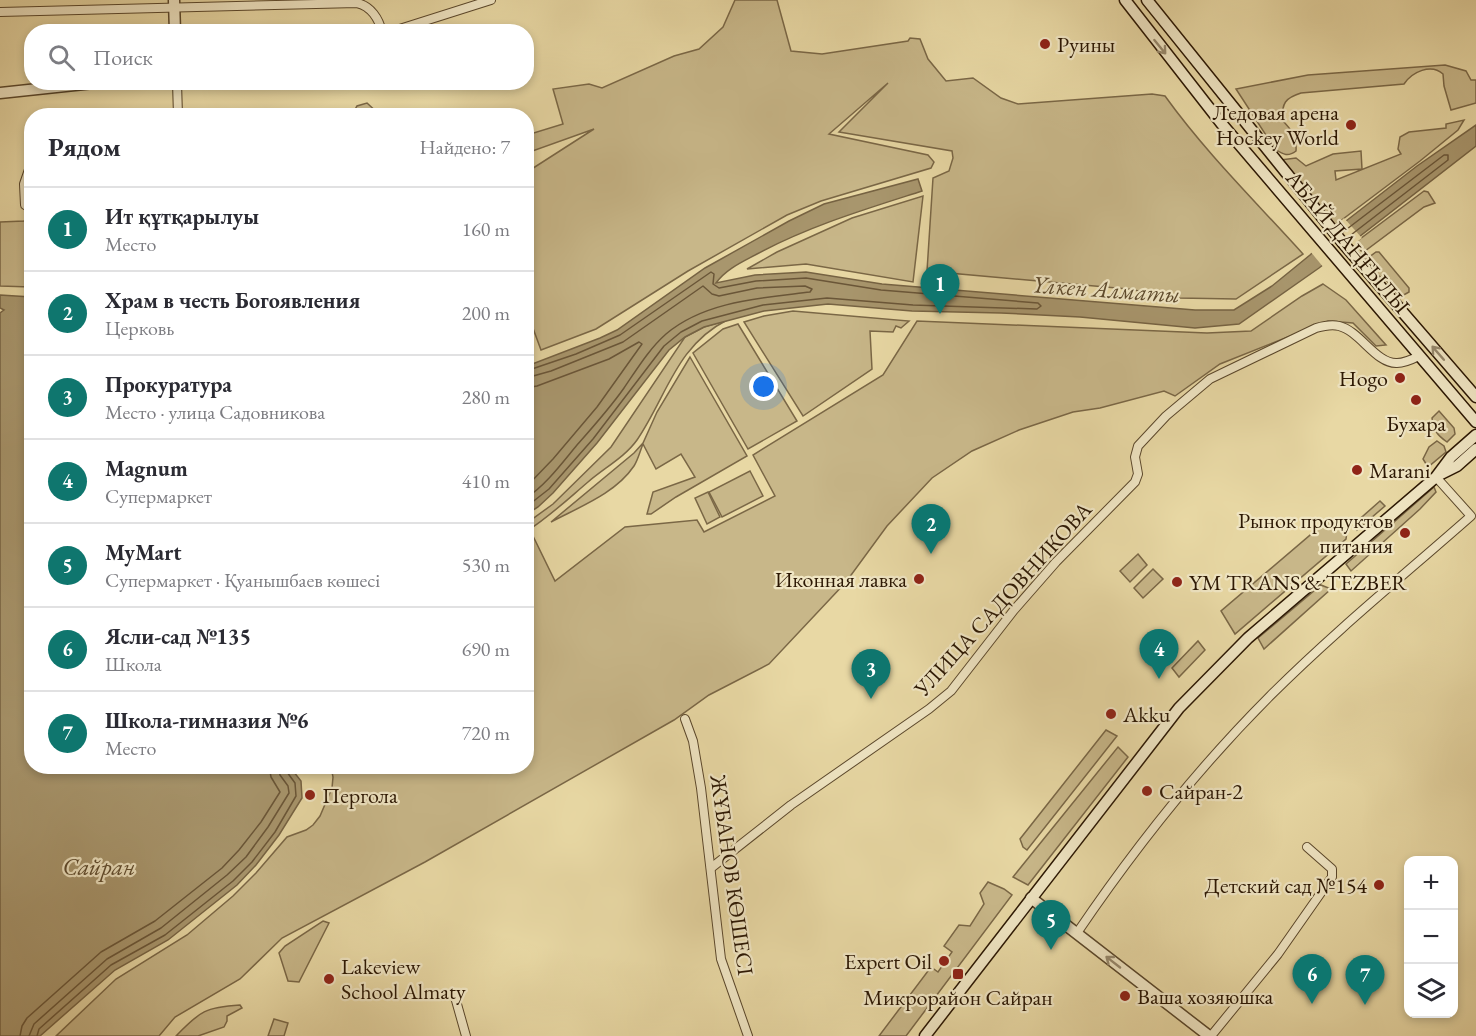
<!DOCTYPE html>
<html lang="ru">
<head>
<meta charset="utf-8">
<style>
	body { margin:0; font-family:"EB Garamond",serif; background:#f2f2f3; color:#2b2b33 }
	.controls { position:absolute; right:18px; bottom:18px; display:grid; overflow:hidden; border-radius:12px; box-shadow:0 3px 9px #0003 }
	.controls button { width:54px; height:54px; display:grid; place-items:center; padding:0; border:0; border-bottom:2px solid #e1e1e2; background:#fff; color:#2b2b33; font:30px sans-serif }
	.you { position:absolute; left:764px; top:387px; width:21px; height:21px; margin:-15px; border:4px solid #fff; border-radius:50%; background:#1a73e8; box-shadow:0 0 0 9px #1a73e833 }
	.badge { display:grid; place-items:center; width:39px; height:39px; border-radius:50%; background:#0f766e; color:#fff; font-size:20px; font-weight:700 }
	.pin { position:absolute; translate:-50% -50px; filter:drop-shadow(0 2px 3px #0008) }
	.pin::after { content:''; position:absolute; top:32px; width:21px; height:18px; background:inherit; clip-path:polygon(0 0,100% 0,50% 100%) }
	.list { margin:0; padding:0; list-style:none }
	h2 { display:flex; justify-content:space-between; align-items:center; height:78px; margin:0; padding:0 24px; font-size:26px }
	h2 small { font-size:20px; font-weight:400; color:#7c7c81 }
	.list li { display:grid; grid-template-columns:39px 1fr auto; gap:18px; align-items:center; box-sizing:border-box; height:84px; padding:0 24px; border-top:2px solid #e1e1e2 }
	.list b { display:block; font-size:22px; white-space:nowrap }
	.list p { margin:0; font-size:20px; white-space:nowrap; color:#7c7c81 }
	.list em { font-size:20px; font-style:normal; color:#7c7c81 }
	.icon { flex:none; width:33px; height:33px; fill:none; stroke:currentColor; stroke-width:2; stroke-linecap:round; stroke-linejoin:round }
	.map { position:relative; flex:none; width:1476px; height:1036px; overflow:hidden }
	.search { position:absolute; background:#fff; box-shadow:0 3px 9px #0003; left:24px; top:24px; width:510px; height:66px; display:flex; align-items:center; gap:15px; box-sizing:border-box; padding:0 21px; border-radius:24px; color:#7c7c81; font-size:22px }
	.panel { position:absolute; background:#fff; box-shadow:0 3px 9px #0003; left:24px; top:108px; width:510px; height:666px; border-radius:24px }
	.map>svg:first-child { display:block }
	.green { fill:#c8b789; stroke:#7a6746; stroke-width:1.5 }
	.water { fill:#a8966d; stroke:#766343; stroke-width:1.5 }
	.pier { fill:#e8d8a4 }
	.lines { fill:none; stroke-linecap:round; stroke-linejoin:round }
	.shore { stroke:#6a5638; stroke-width:1.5 }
	.minor-casing { stroke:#5a472b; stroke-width:10 }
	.tertiary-casing { stroke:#5a472b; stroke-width:13 }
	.secondary-casing { stroke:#2b1703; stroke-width:13 }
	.minor { stroke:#f0e6c4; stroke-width:8 }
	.tertiary { stroke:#f0e6c4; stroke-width:10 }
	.secondary { stroke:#f0e6c4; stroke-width:10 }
	.oneway { stroke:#97896d }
	.poi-dot { fill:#8f2418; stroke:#f0e6c4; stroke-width:2 }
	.labels { text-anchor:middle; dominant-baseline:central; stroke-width:4.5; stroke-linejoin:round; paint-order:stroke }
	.poi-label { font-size:22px; fill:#2b1703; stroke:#f0e6c4; text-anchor:start }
	.street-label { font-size:22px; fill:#2b1703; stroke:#f0e6c4 }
	.water-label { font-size:24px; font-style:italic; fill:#5d4a2d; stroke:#f0e6c4 }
</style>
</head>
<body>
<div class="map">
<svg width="1476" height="1036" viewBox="0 0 1476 1036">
	<rect width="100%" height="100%" fill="#e8d8a4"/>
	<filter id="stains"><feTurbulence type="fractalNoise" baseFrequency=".00333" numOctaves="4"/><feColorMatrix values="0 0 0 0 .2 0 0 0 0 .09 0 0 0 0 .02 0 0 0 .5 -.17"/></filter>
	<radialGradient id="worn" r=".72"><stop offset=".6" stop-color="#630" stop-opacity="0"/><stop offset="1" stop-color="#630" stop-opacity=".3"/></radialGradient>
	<g class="green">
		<path d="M 735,0 L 777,0 L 791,51 L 822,54 L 908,41 L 910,38 L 920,39 L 928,59 L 946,81 L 973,78 L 1001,98 L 1018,104 L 1152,94 L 1165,96 C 1206,153 1257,203 1303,254 L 1236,299 L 1178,298 L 1128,289 L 927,271 L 933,178 L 949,171 L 953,158 L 952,151 L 839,132 L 888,83 L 829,134 L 928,155 L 934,162 L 931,168 L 821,201 L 787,215 L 688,271 L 596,329 L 541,350 L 527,312 L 527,172 L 594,129 L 527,153 L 527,135 L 563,124 L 553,89 L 589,84 L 602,88 L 674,56 L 699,49 L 723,27 Z"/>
		<path d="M 1445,65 L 1466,71 L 1471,80 L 1476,80 L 1476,103 L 1451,110 L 1444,86 L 1443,74 C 1431,63 1412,72 1404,84 L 1301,93 C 1285,98 1282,103 1282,120 C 1291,129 1297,137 1296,151 C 1288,157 1284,155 1275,149 L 1236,89 L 1308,75 Z"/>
		<path d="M 367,103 L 380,115 L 352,115 L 357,106 Z"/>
		<path d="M 1464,120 L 1458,130 L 1420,161 L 1335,225 L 1280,160 L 1296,158 L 1306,166 L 1333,154 L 1361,151 L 1362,169 L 1335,171 L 1336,180 L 1401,154 L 1398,149 L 1400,137 L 1409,132 L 1446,128 L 1446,124 Z"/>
		<path d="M 1424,191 L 1428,192 L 1435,203 L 1424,207 L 1365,251 L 1361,251 L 1356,242 Z"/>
		<path d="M 923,196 L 913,282 L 806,264 L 747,269 L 777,252 L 852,218 Z"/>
		<path d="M 31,214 L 31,287 L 0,286 L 0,222 L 24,221 Z"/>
		<path d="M 1376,252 L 1379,252 L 1409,288 L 1409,292 L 1400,297 L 1386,280 L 1379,277 L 1365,260 Z"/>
		<path d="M 1323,284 L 1346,300 L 1386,345 L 1376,346 L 1353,323 L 1328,321 L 1220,364 L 1175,396 L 1164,391 L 1100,408 L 1073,412 L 1019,430 L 972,451 L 932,478 L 887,526 L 846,582 L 769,664 L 709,695 L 674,720 L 425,862 L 282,938 L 240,979 L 175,1017 L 159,1036 L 56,1036 L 116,979 L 187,935 L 233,896 L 256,873 L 287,837 L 306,830 L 313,825 L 320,816 L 332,788 L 333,777 L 331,767 L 526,766 L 527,537 L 532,534 L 555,581 L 625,527 L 697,520 L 704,532 L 775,496 L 753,455 L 883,375 L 917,321 L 1207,333 L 1251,331 L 1302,296 Z"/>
		<path d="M 793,311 L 909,321 L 901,328 L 896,326 L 893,332 L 870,331 L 872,369 L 803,416 L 744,322 L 764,316 Z"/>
		<path d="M 727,320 C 676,346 667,396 637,440 C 625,457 604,468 588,482 C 568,499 549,517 527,531 L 527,523 L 553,504 L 611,447 L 685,337 L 704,327 Z"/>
		<path d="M 738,324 L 797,421 L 748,449 L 693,353 L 723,329 Z"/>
		<path d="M 690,357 L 747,456 L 676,497 L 651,514 L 647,514 L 653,492 L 695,477 L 681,454 L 656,469 L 643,444 C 640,451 638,460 634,466 C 615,494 579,507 551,522 L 634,453 L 643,443 L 657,412 Z"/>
		<path d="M 1439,411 L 1454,428 L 1455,434 L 1447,442 C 1437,435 1434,431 1432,418 Z"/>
		<path d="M 1437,441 L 1444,446 L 1446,452 L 1428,467 L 1423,459 L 1429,447 Z"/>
		<path d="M 750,471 L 763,496 L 722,517 L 709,492 Z"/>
		<path d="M 1434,487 L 1436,492 L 1420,509 L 1351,571 L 1346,564 Z"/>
		<path d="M 708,492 L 720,517 L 707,524 L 695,498 Z"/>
		<path d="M 1380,501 L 1385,506 L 1357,530 L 1354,524 Z"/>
		<path d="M 1329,519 L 1342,525 L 1347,531 L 1346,539 L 1235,634 L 1221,611 Z"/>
		<path d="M 1138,554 L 1147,565 L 1130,582 L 1120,571 Z"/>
		<path d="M 1153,569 L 1163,579 L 1143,598 L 1134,588 Z"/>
		<path d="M 1321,585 L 1331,589 L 1264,649 L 1258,638 Z"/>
		<path d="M 1198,641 L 1205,650 L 1179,677 L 1172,668 Z"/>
		<path d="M 1106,730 L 1117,736 L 1027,850 L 1023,847 L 1020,839 Z"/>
		<path d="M 1118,747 L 1128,757 L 1028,885 L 1013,877 Z"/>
		<path d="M 988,882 L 1004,889 L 1012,895 L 906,1036 L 879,1036 L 931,967 L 938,972 L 952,952 L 944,946 L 959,925 L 970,926 L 984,904 L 980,893 Z"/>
		<path d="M 323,921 L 329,923 L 299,982 L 288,981 L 279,953 L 285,946 Z"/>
		<path d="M 240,1005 L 242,1008 L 227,1016 L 227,1021 L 224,1027 L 198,1036 L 176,1036 C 200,1011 206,1007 240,1005 Z"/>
		<path d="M 274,1019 L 288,1023 L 284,1036 L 268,1036 Z"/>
	</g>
	<g class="water">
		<path d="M 1476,125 L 1476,146 L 1319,268 L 1239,324 L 1195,328 L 1080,317 L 1001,313 L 912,311 L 828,304 L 764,311 L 704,327 L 685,337 L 669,350 L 597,443 L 553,493 L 538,507 L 527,514 L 527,366 L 600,338 L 617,330 L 705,268 L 789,221 L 824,204 L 918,179 L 922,191 C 866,209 809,226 757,254 C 742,262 726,269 716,283 L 755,275 L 806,272 L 882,284 L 1195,310 L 1234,310 L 1272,286 L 1310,255 L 1346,221 L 1417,166 Z"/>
		<path d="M 0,295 L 31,297 L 32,766 L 290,767 L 301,781 L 302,798 L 279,835 L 256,865 L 237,885 L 168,940 L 115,970 L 40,1036 L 0,1036 L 0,313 L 4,310 L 0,308 Z"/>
	</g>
	<path class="pier" d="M 1344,218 L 1362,238 L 1324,268 L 1310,251 Z"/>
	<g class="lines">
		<g class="shore">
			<path d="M 1343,232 L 1444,155 L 1448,155 L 1448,160 L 1347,238"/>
			<path d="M 526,371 L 576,354 L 620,335 L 711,272 L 714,274 L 713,284 L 719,288 L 756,281 L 806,278 L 881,290 L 1038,303 L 1041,306 L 1037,309 L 913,305 L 827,298 L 763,305 L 702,321 L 681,332 L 664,346 L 593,439 L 549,489 L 526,507"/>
			<path d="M 526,378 L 551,371 L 623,342 L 703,286 L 712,294 L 719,296 L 757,288 L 805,286 L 812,289 L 810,292 C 762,298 705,301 666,334 C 649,349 637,369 624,388 C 610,408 593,427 577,445 C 562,463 546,485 526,498"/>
			<path d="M 526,388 L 537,386 L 609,359 L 639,342 L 642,344 L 597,407 L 553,459 L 526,487"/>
			<path d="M 20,1036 L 22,1026 L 27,1018 L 101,952 L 155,921 L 222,868 L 239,850 L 261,822 L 280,792 L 271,777 L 269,766"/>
			<path d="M 29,1036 L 34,1024 L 107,959 L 161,928 L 227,875 L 246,857 L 268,827 L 289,793 L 288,786 L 280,775 L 278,766"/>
			<path d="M 37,1036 L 39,1029 L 111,965 L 165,935 L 233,881 L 252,862 L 275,832 L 296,796 L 295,783 L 287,772 L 286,766"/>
		</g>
		<defs>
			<g id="minor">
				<path d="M 0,12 L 357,3 C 371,6 379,19 382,32"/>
				<path d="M 390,32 L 491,0"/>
				<path d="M 177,82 L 178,116"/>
				<path d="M 32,161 L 24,184 L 25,205 L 32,209"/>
				<path d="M 685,719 L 693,741 L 701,788 L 721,959 L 748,1036"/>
				<path d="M 711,868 L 791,805 L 929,709 L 951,691 L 1014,610 L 1056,562 L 1135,482 L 1138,474 L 1135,457 L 1138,446 L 1166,416 L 1210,379 L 1316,328 C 1323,326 1331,324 1339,326 C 1360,331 1376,364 1397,363 C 1405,363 1413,359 1419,356"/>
				<path d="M 1077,933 C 1134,849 1198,768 1270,696 C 1333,633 1404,575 1471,516 L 1436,477"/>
				<path d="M 455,997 L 466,1036"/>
				<path d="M 1211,1036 L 1278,954 L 1332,877 L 1332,869 L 1307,847"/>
			</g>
			<g id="tertiary">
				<path d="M 174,0 L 175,32"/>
				<path d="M 0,93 L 103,82"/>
				<path d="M 1031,898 L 1209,1036"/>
			</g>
			<g id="secondary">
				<path d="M 1125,0 L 1221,123 L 1476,422"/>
				<path d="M 1147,0 L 1342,242 L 1476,397"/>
				<path d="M 1439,475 L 1457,466 L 1476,449"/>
				<path d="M 925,1036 L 1179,708 L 1248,638 L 1436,477 L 1451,457 L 1476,435"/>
			</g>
		</defs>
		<use href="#minor" class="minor-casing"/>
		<use href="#tertiary" class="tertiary-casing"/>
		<use href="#secondary" class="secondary-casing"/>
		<use href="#minor" class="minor"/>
		<use href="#tertiary" class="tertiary"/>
		<use href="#secondary" class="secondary"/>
	</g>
	<defs><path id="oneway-shaft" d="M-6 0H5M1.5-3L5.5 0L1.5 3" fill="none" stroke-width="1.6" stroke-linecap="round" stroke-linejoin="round" transform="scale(1.5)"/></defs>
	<g class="oneway">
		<use href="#oneway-shaft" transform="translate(1160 47) rotate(51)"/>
		<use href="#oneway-shaft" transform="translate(1438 353) rotate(-131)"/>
		<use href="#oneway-shaft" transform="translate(1113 962) rotate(-142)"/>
	</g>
	<g class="poi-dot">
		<circle cx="1045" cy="44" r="6"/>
		<circle cx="1351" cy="125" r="6"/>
		<circle cx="1400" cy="378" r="6"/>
		<circle cx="1416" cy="400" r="6"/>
		<circle cx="1357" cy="470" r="6"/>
		<circle cx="1405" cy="533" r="6"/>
		<circle cx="919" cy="579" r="6"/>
		<circle cx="1177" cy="582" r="6"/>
		<circle cx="1111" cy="714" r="6"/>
		<circle cx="1147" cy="791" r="6"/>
		<circle cx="310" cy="795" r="6"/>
		<circle cx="1379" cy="885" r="6"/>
		<circle cx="944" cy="961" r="6"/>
		<rect x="952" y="968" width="12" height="12" rx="3"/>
		<circle cx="329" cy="979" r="6"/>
		<circle cx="1125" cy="996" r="6"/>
	</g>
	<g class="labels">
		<g class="poi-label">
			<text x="1057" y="44">Руины</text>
			<text x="1339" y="112" text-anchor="end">Ледовая арена<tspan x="1339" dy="25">Hockey World</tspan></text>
			<text x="1388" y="378" text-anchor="end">Hogo</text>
			<text x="1416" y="423" text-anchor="middle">Бухара</text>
			<text x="1369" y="470">Marani</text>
			<text x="1393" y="520" text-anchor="end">Рынок продуктов<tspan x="1393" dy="25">питания</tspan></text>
			<text x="907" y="579" text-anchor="end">Иконная лавка</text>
			<text x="1189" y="582">YM TRANS &amp; TEZBER</text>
			<text x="1123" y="714">Akku</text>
			<text x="1159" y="791">Сайран-2</text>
			<text x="322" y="795">Пергола</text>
			<text x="1367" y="885" text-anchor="end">Детский сад №154</text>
			<text x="932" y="961" text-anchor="end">Expert Oil</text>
			<text x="341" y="966">Lakeview<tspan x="341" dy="25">School Almaty</tspan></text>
			<text x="1137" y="996">Ваша хозяюшка</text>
			<text x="958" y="997" text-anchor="middle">Микрорайон Сайран</text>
		</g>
		<g class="street-label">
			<text transform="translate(1348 242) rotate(50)">АБАЙ ДАҢҒЫЛЫ</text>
			<text transform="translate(1003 599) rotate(-48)">УЛИЦА САДОВНИКОВА</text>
			<text transform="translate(732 875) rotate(82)">ЖҰБАНОВ КӨШЕСІ</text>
		</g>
		<g class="water-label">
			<text transform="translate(1106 289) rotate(4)">Үлкен Алматы</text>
			<text x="99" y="866">Сайран</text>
		</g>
	</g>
	<rect width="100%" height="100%" filter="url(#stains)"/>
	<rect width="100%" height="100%" fill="url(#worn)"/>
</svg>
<div class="controls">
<button>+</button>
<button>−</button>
<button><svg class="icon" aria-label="layers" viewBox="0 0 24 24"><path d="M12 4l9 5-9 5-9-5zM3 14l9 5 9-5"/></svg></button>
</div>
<div class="you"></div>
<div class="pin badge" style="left:940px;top:314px">1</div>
<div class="pin badge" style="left:931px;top:554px">2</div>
<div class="pin badge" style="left:871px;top:699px">3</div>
<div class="pin badge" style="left:1159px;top:679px">4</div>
<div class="pin badge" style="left:1051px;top:950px">5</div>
<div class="pin badge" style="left:1312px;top:1004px">6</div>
<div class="pin badge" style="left:1365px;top:1005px">7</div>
<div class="search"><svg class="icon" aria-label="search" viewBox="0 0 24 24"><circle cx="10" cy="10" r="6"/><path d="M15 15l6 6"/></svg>Поиск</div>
<section class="panel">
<h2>Рядом<small>Найдено: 7</small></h2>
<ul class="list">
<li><span class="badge">1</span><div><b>Ит құтқарылуы</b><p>Место</p></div><em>160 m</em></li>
<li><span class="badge">2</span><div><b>Храм в честь Богоявления</b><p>Церковь</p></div><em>200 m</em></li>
<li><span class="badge">3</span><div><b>Прокуратура</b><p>Место · улица Садовникова</p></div><em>280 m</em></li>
<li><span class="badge">4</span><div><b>Magnum</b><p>Супермаркет</p></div><em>410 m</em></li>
<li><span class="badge">5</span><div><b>MyMart</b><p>Супермаркет · Қуанышбаев көшесі</p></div><em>530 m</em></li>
<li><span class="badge">6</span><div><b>Ясли-сад №135</b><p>Школа</p></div><em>690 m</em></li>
<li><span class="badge">7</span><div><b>Школа-гимназия №6</b><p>Место</p></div><em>720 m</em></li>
</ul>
</section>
</div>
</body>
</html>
